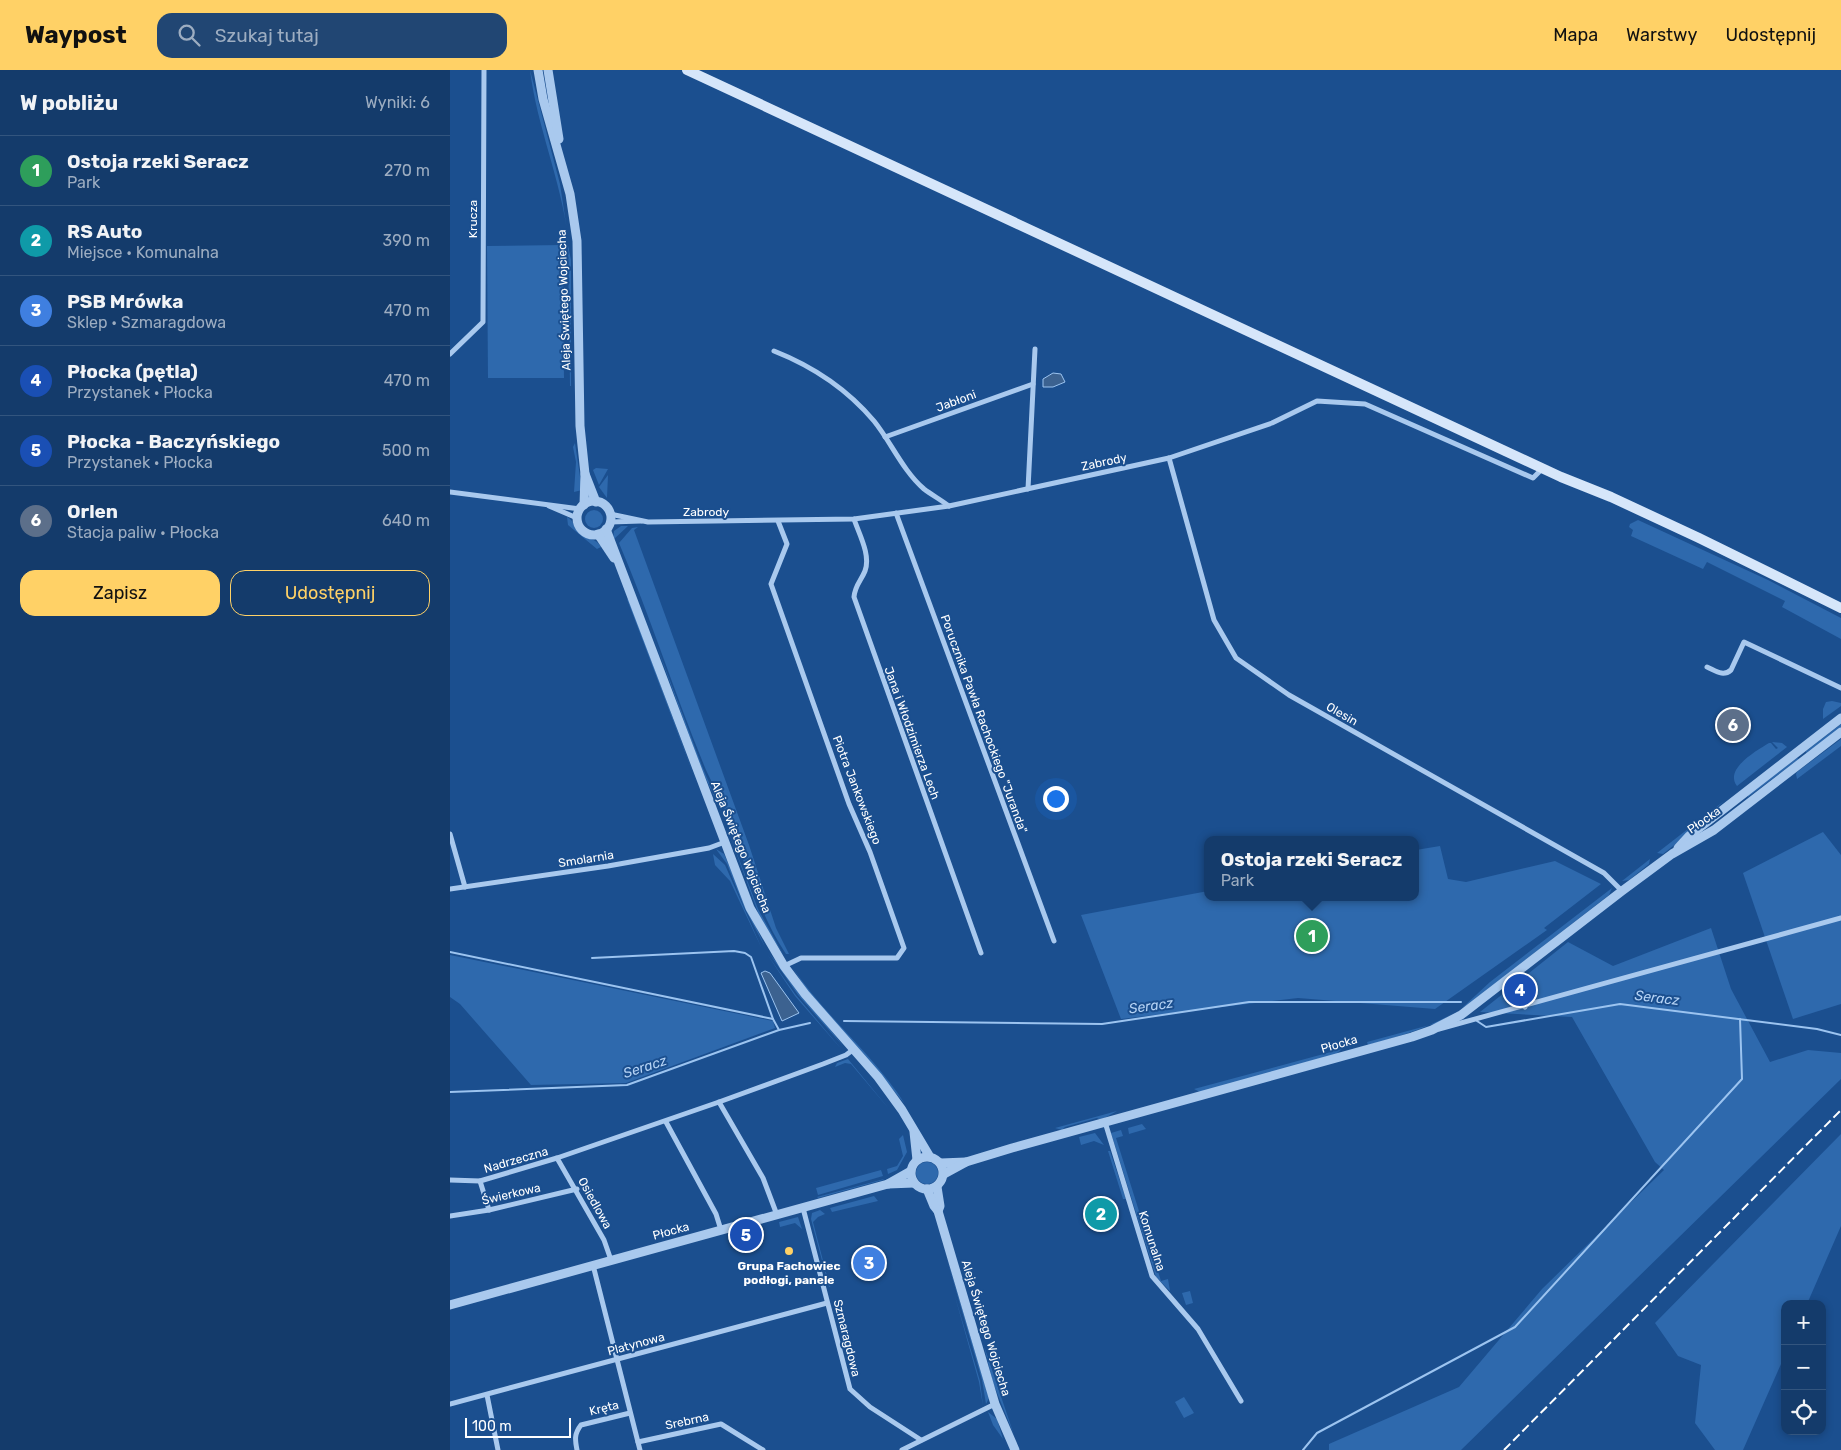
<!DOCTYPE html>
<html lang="pl">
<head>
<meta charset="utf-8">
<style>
	body { margin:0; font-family:Rubik,sans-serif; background:#214673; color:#f1f3f6 }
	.controls { position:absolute; right:15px; bottom:15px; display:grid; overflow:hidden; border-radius:10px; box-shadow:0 2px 8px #0003 }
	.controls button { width:45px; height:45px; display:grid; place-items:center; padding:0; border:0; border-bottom:1px solid #33557e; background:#143b6b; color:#f1f3f6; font:25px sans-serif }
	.scale { position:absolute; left:15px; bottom:12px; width:106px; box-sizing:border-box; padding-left:5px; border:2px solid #fff; border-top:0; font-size:14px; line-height:18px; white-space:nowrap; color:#fff; -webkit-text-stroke:4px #1b4f8f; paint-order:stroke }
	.you { position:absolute; left:605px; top:728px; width:18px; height:18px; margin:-12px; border:4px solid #fff; border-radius:50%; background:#1a73e8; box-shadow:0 0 0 8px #1a73e833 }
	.badge { display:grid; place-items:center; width:32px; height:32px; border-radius:50%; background:#ffd166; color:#fff; font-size:16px; font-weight:700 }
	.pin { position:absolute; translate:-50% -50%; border:2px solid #fff; box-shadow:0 1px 5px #0006 }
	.popup { position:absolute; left:754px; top:766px; width:215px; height:65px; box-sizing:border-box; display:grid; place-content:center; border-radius:10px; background:#143b6b; filter:drop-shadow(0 1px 4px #0005); font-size:16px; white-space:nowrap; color:#9dadc1 }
	.popup b { font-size:19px; color:#f1f3f6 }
	.popup::after { content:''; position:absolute; left:50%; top:100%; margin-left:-10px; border:10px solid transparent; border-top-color:#143b6b }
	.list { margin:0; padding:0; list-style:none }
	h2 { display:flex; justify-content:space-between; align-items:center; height:65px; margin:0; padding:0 20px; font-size:21px }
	h2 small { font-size:16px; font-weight:400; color:#9dadc1 }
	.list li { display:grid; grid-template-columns:32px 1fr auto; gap:15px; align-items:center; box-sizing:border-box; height:70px; padding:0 20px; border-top:1px solid #33557e }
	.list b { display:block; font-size:19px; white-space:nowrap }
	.list p { margin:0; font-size:16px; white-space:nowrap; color:#9dadc1 }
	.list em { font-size:16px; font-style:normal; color:#9dadc1 }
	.actions { display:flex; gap:10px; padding:15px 20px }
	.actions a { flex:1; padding:11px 0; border:1px solid #ffd166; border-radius:15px; text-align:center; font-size:18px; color:#ffd166 }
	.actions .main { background:#ffd166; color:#111 }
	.icon { flex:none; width:28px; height:28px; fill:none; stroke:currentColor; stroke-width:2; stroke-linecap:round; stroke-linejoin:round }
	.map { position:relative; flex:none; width:1391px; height:1380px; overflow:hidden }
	header { display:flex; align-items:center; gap:30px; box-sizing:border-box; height:70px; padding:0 25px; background:#ffd166; color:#111 }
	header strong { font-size:24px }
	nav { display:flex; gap:28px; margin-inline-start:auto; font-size:18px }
	.search { width:350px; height:45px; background:#214673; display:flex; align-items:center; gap:12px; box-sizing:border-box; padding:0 18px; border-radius:15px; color:#9dadc1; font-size:19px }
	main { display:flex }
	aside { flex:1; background:#143b6b }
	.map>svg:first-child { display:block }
	.green { fill:#2e69ad }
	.water { fill:#3c6290; stroke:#9cc4f0 }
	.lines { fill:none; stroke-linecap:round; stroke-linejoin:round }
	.stream { stroke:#9cc4f0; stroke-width:2 }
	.minor { stroke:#a9c9ee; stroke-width:5 }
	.tertiary { stroke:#a9c9ee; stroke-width:9 }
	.secondary { stroke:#d6e6fa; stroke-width:10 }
	.rail { stroke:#fff; stroke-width:2; stroke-dasharray:9 4; stroke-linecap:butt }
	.poi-dot { fill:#ffd166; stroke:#1b4f8f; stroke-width:2 }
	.labels { text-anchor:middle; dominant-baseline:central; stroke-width:4; stroke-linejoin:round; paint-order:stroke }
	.street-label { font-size:12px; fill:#fff; stroke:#1b4f8f }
	.poi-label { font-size:12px; font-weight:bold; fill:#fff; stroke:#1b4f8f }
	.water-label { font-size:14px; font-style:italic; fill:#b5d3f5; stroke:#1b4f8f }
</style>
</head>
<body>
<header>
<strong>Waypost</strong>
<div class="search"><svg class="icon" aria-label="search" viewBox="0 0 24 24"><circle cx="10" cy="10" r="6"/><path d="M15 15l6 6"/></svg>Szukaj tutaj</div>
<nav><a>Mapa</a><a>Warstwy</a><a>Udostępnij</a></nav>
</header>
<main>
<aside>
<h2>W pobliżu<small>Wyniki: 6</small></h2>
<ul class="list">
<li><span class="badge" style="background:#2e9e5b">1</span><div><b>Ostoja rzeki Seracz</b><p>Park</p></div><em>270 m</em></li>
<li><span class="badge" style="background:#0f9aa8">2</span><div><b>RS Auto</b><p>Miejsce · Komunalna</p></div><em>390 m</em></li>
<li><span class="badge" style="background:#3f7fe0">3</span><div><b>PSB Mrówka</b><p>Sklep · Szmaragdowa</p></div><em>470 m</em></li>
<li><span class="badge" style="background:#1a4fb4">4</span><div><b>Płocka (pętla)</b><p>Przystanek · Płocka</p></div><em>470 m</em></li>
<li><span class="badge" style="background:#1a4fb4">5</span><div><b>Płocka - Baczyńskiego</b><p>Przystanek · Płocka</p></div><em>500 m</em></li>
<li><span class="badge" style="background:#5c6f8a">6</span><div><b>Orlen</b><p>Stacja paliw · Płocka</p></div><em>640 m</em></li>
</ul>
<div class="actions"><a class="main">Zapisz</a><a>Udostępnij</a></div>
</aside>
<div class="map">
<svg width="1391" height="1380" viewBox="0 0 1391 1380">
	<rect width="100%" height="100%" fill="#1b4f8f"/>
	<g class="green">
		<path d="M 80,0 L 110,114 L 118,167 C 111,110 87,57 80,0 Z"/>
		<path d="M 113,175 L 114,308 L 38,308 L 37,176 Z"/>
		<path d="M 118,175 L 121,190 L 121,316 L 120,316 Z"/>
		<path d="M 125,373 L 132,420 L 124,422 L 126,392 L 123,377 Z"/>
		<path d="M 146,398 L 158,399 L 149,415 L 143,400 Z"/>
		<path d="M 158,405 L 157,428 L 149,417 Z"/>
		<circle cx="144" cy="449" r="9"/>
		<path d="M 117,447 C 124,451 125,457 130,463 C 137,469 146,468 151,477 L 147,479 L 118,455 Z"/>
		<path d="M 1188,450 L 1318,510 L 1391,548 L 1391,569 L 1332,537 L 1335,531 L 1257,492 L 1253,499 L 1181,466 L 1183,460 L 1179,457 L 1180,454 Z"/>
		<path d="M 171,456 L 178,456 L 163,470 L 164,461 Z"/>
		<path d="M 188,457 L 184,460 L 299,775 L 326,858 L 339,884 L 336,884 C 308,842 295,792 277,745 C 271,730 263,715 256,700 C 225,625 201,548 169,473 L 182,458 Z"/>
		<path d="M 177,529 L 179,530 L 249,719 Z"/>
		<path d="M 202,563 L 252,696 L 274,748 L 251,698 Z"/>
		<path d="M 1382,631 L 1391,633 L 1391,636 L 1373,649 L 1373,639 L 1376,632 Z"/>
		<path d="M 1391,654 L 1391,658 L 1356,683 L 1356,681 Z"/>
		<path d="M 1391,669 L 1391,676 L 1347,709 L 1346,704 L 1347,702 Z"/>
		<path d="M 1322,672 L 1332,673 L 1337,677 L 1287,716 C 1274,699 1306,681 1319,673 L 1321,673 L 1326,679 L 1328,678 Z"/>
		<path d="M 1347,688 L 1349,689 L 1298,727 L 1298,725 Z"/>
		<path d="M 1274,731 L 1237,765 L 1213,784 L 1207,783 Z"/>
		<path d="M 275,752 L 308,839 L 334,886 L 310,848 Z"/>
		<path d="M 1373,762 L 1391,785 L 1391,934 L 1343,949 L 1293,803 Z"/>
		<path d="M 990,776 L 998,809 L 1016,812 L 1105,791 L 1151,814 L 1094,858 L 1097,860 L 985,939 L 848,928 L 671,949 L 631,845 L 758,821 L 758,827 L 966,827 L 966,780 Z"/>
		<path d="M 266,779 L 274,784 L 315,877 L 294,837 L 277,794 Z"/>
		<path d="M 263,784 L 275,795 L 312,879 L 280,811 L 265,795 Z"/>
		<path d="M 1200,789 L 1199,794 L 1179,810 L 1172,811 Z"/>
		<path d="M 1162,818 L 1159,825 L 1024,930 C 989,955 958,964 918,975 L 917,972 L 987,953 L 1012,938 L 1040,912 Z"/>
		<path d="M 1261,858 L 1281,919 L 1320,992 L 1358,980 L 1391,983 L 1391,1009 L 1011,1380 L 879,1380 L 879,1374 L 1009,1317 L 1092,1219 L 1214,1100 L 1205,1092 L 1122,947 L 1030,942 L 1118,872 L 1163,896 Z"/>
		<path d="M 319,883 L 394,977 L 348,925 Z"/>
		<path d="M 317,884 L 345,924 L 393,981 L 345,926 Z"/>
		<path d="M 0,885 L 323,951 L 325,958 L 176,1013 L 81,1015 L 10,934 L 0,927 Z"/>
		<path d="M 342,897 C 375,946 423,984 455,1034 L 357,920 Z"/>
		<path d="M 892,979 L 886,984 L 750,1022 L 744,1019 Z"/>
		<path d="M 398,989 L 439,1039 L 401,994 L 395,993 L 385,997 L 387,993 Z"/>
		<path d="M 667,1041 L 651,1050 L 647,1048 L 615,1057 L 612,1060 L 605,1058 Z"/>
		<path d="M 692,1054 L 696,1059 L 679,1064 L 678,1058 Z"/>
		<path d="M 671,1060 L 673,1066 L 666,1068 L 711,1211 L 718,1209 L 720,1221 L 706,1207 L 661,1063 Z"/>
		<path d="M 645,1063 L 654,1075 L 644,1071 L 631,1075 L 629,1067 Z"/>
		<path d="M 1391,1064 L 1391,1156 L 1357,1234 L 1335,1234 L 1335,1285 L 1293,1380 L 1265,1380 L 1245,1353 L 1251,1295 L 1228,1286 L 1205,1253 Z"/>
		<path d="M 453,1065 L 457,1082 L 447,1100 L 438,1104 L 437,1099 L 447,1096 L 453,1086 L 449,1069 Z"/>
		<path d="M 658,1081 L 660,1081 L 676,1129 L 673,1129 Z"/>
		<circle cx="477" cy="1103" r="11"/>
		<path d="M 431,1100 L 433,1106 L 368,1125 L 366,1118 Z"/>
		<path d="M 434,1109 L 433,1110 L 368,1128 L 367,1127 Z"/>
		<path d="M 424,1126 L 428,1131 L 382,1142 L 380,1138 Z"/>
		<path d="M 370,1140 L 375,1144 L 368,1147 L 363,1152 L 378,1210 L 385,1214 L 379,1217 L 361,1149 L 362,1143 Z"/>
		<path d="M 348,1147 L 352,1159 L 345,1153 L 330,1157 L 329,1152 Z"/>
		<path d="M 304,1159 L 306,1165 L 281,1172 L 281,1166 Z"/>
		<path d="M 494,1179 L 539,1328 L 536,1334 L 532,1310 Z"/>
		<path d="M 740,1221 L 743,1233 L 736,1235 L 732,1223 Z"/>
		<path d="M 504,1223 L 530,1311 L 533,1336 L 529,1312 Z"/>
		<path d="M 534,1276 L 564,1365 L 543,1313 Z"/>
		<path d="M 734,1327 L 744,1343 L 734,1348 L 725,1332 Z"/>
		<path d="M 538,1342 L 547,1349 L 553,1369 L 543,1355 Z"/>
	</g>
	<g class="water">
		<path d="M 603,303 L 611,304 L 615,312 L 603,317 L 593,317 L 593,309 Z"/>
		<path d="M 315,901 L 320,903 L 349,943 L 332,951 L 311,903 Z"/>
	</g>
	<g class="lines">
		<g class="stream">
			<path d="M 0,882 L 323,949 L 329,960"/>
			<path d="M 142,888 L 284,881 L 295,883 L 301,887 L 323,949"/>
			<path d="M 394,951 L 652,954 L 799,932 L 1011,932"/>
			<path d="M 1027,951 L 1036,957 L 1170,934 L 1367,959 L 1391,965"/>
			<path d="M 0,1022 L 177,1015 L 329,960 L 360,953"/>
			<path d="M 853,1380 L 867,1363 L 1065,1257 L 1292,1009 L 1290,949"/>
		</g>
		<g class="minor">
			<path d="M 324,281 C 362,296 397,319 424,351 C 441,372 453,401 474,419 C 482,425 491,430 499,436"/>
			<path d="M 0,284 L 33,252 L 34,0"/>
			<path d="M 435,367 L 583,314"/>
			<path d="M 719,388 L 764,550 L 786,588 L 839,625 L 1154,803 L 1172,821"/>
			<path d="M 578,419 L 585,279"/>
			<path d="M 0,422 L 130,439"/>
			<path d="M 99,436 L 127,448"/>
			<path d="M 446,443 L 604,871"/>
			<path d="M 160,444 L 198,452 L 404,449 L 499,436 L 719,388 L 822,353 L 867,331 L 915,334 L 1083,408 L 1092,399"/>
			<path d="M 404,449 C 409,464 421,485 415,501 C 411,511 405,515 404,527 L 531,883"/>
			<path d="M 328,451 L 337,474 L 321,514 L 399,734 L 420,782 L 454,878 L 447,888 L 351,888 L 334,896"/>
			<path d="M 160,452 L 191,451"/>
			<path d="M 1257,597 C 1266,601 1273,607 1281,600 L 1294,572 L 1391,618"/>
			<path d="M 0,764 L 15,817"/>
			<path d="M 0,819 L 158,796 L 259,778 L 275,772"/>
			<path d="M 1053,912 L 1075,937"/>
			<path d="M 989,959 L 1391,848"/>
			<path d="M 216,1052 L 266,1144 L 271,1160"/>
			<path d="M 655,1052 L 702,1206 L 748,1259 L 791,1331"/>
			<path d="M 107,1088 L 154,1170 L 161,1190"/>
			<path d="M 0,1110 L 30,1111 L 107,1088 L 269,1032"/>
			<path d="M 30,1111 L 39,1140"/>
			<path d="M 353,1138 L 400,1319 L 420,1337 L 471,1370"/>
			<path d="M 327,1145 L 313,1108 L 269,1032 L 373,994 L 396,985 L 404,979"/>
			<path d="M 0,1146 L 39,1140 L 127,1119"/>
			<path d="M 143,1195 L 190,1380"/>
			<path d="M 37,1325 L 48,1380"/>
			<path d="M 0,1334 L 377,1233"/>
			<path d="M 188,1372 L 271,1354 L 313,1380"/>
			<path d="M 127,1380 C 125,1370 124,1364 131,1355 L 180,1343"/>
			<path d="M 452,1380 L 545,1334"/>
		</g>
		<g class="tertiary">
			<path d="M 88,0 L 93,29 L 120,124 L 127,171 L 130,356 L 135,404 L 134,435"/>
			<path d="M 98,0 L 109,69"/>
			<path d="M 135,404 L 146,432"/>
			<circle cx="144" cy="448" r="17"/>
			<path d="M 156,459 L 300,838 L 334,896 L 355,924 L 428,1007 L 452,1040 L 480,1087"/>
			<path d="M 148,464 L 164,488"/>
			<path d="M 1228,778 L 1239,766 L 1391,648"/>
			<path d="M 464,1062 L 467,1090"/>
			<circle cx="477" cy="1103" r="16"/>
			<path d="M 491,1093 L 516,1092"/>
			<path d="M 494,1104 L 516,1092 L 562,1078 L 962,967 L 982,960 L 1011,945 L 1172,821 L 1222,784 L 1264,760 L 1391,662"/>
			<path d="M 438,1114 L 461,1101"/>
			<path d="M 487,1117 L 490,1136 L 488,1141"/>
			<path d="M 477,1119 L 484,1136 L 488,1141 L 545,1334 L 565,1380"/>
			<path d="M 0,1235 L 438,1114 L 464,1113"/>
		</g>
		<path class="secondary" d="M 237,0 L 1111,407 L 1161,427 L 1249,468 L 1391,538"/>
		<path class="rail" d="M 1054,1380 L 1391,1040"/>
	</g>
	<circle class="poi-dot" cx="339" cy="1181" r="5"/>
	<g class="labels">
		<g class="street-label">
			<text transform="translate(23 149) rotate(-90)">Krucza</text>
			<text transform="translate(114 230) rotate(-92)">Aleja Świętego Wojciecha</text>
			<text transform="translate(506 331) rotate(-20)">Jabłoni</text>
			<text transform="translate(654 392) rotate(-12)">Zabrody</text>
			<text x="256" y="442">Zabrody</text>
			<text transform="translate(892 644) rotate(30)">Olesin</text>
			<text transform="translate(534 654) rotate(70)">Porucznika Pawła Rachockiego "Juranda"</text>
			<text transform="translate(462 663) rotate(70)">Jana i Włodzimierza Lech</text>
			<text transform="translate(407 720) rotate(69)">Piotra Jankowskiego</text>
			<text transform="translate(1254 750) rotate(-35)">Płocka</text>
			<text transform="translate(291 777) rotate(68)">Aleja Świętego Wojciecha</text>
			<text transform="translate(136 789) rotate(-9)">Smolarnia</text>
			<text transform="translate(889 974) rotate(-16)">Płocka</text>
			<text transform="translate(66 1090) rotate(-16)">Nadrzeczna</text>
			<text transform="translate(61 1124) rotate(-13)">Świerkowa</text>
			<text transform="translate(145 1133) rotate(61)">Osiedlowa</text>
			<text transform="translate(221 1161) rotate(-15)">Płocka</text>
			<text transform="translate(702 1171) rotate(72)">Komunalna</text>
			<text transform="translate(536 1258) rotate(73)">Aleja Świętego Wojciecha</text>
			<text transform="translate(397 1268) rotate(76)">Szmaragdowa</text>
			<text transform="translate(186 1274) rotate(-15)">Platynowa</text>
			<text transform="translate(154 1338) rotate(-14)">Kręta</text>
			<text transform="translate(237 1351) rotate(-12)">Srebrna</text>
		</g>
		<g class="poi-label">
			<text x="339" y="1196">Grupa Fachowiec<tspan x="339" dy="14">podłogi, panele</tspan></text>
		</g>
		<g class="water-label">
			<text transform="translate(1207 928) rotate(7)">Seracz</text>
			<text transform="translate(701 936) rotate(-8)">Seracz</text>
			<text transform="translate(195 997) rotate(-18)">Seracz</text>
		</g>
	</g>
</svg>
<div class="controls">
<button>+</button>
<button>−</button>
<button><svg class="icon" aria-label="locate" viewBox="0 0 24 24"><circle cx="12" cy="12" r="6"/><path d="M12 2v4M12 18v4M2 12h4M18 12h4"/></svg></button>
</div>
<div class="scale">100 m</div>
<div class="you"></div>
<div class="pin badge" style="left:862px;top:866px;background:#2e9e5b">1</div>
<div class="popup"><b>Ostoja rzeki Seracz</b>Park</div>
<div class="pin badge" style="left:651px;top:1144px;background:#0f9aa8">2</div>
<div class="pin badge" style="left:419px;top:1193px;background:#3f7fe0">3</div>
<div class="pin badge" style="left:1070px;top:920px;background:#1a4fb4">4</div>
<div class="pin badge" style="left:296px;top:1165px;background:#1a4fb4">5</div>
<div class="pin badge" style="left:1283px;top:655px;background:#5c6f8a">6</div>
</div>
</main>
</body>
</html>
